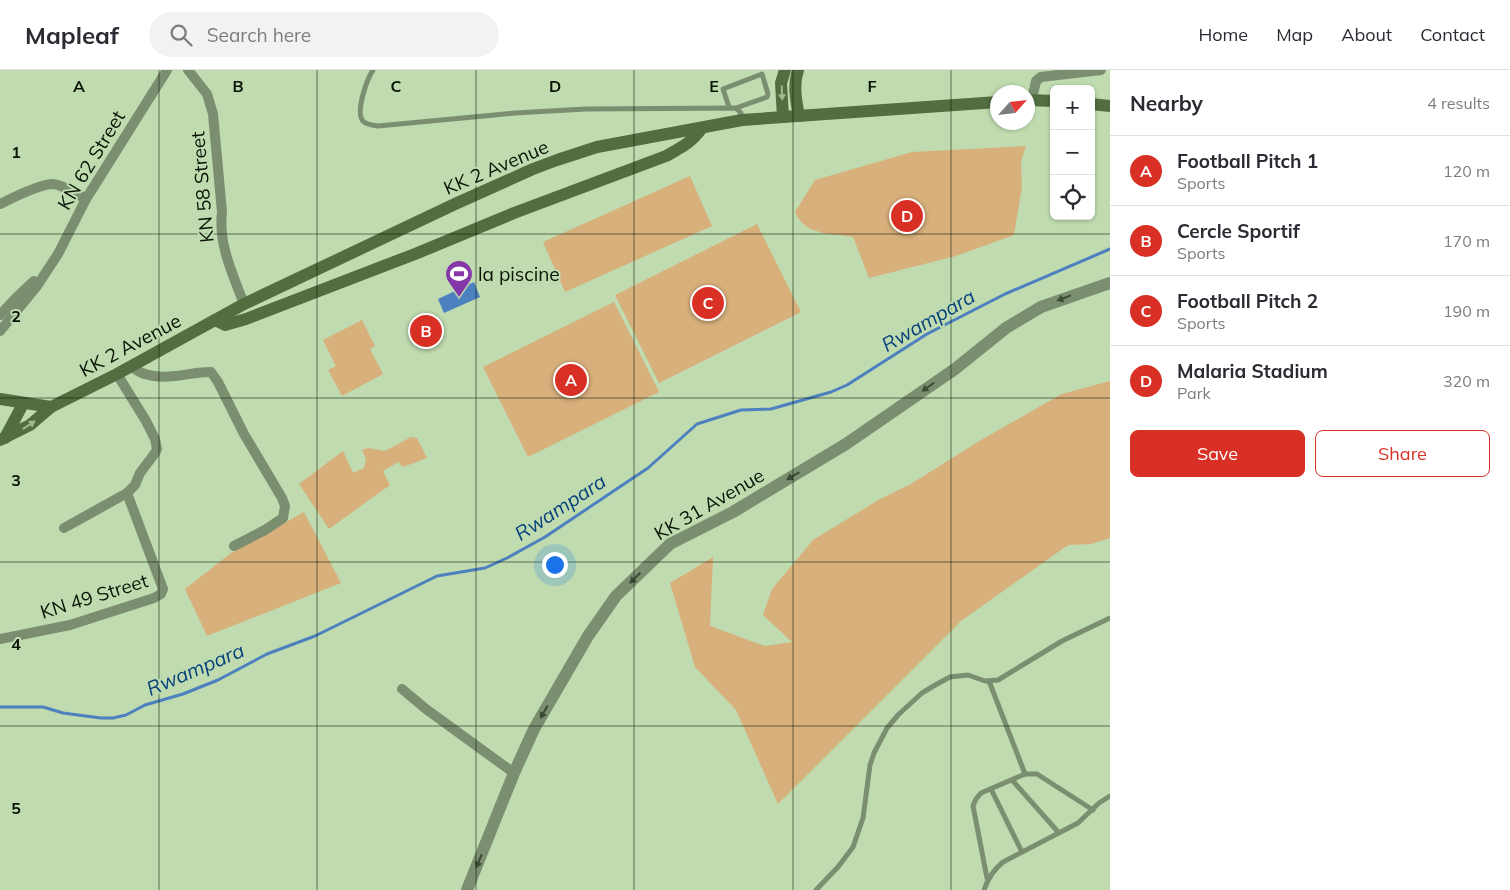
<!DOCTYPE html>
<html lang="en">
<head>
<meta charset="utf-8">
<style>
	body { margin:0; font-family:Mulish,sans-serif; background:#f2f2f3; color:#2b2b33 }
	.controls { position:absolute; right:15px; top:15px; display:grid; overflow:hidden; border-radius:8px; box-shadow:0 1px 4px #0004 }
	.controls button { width:45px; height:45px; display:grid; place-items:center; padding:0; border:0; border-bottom:1px solid #e1e1e2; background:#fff; color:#2b2b33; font:25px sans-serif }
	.compass { position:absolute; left:990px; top:15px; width:45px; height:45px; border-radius:50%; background:#fff; box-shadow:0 1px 4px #0004; rotate:63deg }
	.you { position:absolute; left:554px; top:494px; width:18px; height:18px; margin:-12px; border:4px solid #fff; border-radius:50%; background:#1a73e8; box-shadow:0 0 0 8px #1a73e833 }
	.badge { display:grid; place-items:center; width:32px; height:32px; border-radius:50%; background:#d93025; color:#fff; font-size:16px; font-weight:700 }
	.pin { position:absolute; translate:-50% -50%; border:2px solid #fff; box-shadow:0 1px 5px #0006 }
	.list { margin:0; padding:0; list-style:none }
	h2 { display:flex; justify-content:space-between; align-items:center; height:65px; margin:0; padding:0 20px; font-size:21px }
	h2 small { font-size:16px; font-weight:400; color:#7c7c81 }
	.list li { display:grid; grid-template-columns:32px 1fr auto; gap:15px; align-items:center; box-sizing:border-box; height:70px; padding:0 20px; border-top:1px solid #e1e1e2 }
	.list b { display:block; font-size:19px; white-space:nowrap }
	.list p { margin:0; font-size:16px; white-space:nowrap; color:#7c7c81 }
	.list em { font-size:16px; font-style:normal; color:#7c7c81 }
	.actions { display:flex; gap:10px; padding:15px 20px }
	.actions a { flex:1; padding:11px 0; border:1px solid #d93025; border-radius:8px; text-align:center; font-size:18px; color:#d93025 }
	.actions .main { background:#d93025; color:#fff }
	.icon { flex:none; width:28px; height:28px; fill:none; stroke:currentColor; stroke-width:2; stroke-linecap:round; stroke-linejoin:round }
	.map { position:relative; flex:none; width:1110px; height:820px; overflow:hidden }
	header { display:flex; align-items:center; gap:30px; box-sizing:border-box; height:70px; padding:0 25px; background:#fff; border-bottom:1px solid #e1e1e2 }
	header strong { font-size:24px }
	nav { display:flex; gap:28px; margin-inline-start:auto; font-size:18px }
	.search { width:350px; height:45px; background:#f2f2f3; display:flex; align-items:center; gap:12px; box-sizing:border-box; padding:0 18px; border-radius:28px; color:#7c7c81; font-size:19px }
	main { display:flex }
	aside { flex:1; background:#fff }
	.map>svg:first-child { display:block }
	.green { fill:#d8b07c }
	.water { fill:#4c80bf }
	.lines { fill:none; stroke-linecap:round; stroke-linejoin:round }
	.stream { stroke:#4c80bf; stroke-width:3 }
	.service { stroke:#7b8e70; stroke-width:5 }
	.minor { stroke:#7b8e70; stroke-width:10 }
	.tertiary { stroke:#7b8e70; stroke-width:12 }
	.secondary { stroke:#526e40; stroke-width:12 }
	.oneway { fill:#9eba8e }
	.oneway2 { fill:#3d4a35 }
	.grid { fill:none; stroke:#0a1305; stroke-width:1; stroke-opacity:0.55 }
	.labels { text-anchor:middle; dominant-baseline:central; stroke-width:4; stroke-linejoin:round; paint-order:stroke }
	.street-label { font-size:19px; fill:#0a1305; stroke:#bfdbaf }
	.poi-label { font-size:19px; fill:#0a1305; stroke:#bfdbaf; text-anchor:start }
	.water-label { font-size:20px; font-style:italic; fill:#07417c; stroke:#bfdbaf }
	.grid-label { font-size:16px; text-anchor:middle; font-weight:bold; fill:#0a1305; stroke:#bfdbaf; stroke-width:4; stroke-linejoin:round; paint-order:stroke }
</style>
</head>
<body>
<header>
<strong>Mapleaf</strong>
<div class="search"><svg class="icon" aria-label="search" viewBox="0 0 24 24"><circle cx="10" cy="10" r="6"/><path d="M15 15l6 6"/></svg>Search here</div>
<nav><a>Home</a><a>Map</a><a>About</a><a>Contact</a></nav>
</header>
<main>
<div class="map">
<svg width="1110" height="820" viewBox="0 0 1110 820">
	<rect width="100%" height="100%" fill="#bfdbaf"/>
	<g class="green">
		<path d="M 1026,76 L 1021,91 L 1022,117 L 1014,165 L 956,186 L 869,208 L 853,167 C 831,163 805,166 795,142 L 815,110 L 912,82 Z"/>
		<path d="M 690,106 L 712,156 L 565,222 L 543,172 Z"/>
		<path d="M 757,154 L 801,242 L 659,313 L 615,225 Z"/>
		<path d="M 614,232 L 659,322 L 528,387 L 483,297 Z"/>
		<path d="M 362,250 L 375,276 L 370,279 L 383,304 L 342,326 L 328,300 L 336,296 L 323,270 Z"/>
		<path d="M 1110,311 L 1110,468 L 1091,474 L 1068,475 L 961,551 L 778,734 L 736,640 L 695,597 L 670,513 L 713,487 L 710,556 L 765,576 L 792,572 L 763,545 L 772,519 L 813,470 L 880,429 L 909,415 L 986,367 L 1062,324 Z"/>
		<path d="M 411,367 L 417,368 L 427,388 L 403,397 L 398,392 L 383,401 L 390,415 L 329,459 L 299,414 L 343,381 L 353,403 L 364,398 L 366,389 L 362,380 L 368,378 L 385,381 Z"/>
		<path d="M 304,442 L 341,513 L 207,566 L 185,519 L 231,483 Z"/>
	</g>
	<path class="water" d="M 474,212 L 480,227 L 444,243 L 438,229 Z"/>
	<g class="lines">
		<path class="stream" d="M 0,637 L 43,637 L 63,643 L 101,648 L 113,648 L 126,645 L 145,635 L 183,624 L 218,610 L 267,584 L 315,566 L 437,506 L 485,498 L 507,488 L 545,467 L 648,398 L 697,354 L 741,340 L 771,339 L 831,322 L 847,315 L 927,264 L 1005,224 L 1110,179"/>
		<g class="service">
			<path d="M 373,0 C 367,9 355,42 363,51 C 366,55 373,55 378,56 L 515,43 L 586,39 L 736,38 L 741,43 L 742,49"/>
			<path d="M 729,37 L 723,19 L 762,4 L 768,24 L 767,27 L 736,38"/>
			<path d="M 989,611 L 1025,704"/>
			<path d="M 1012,710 L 1059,763"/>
			<path d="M 991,719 L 1022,782"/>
			<path d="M 987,808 L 973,736 L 976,729 L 981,723 L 1025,704 L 1037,704 L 1093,740"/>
			<path d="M 816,820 L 838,797 L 853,777 L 863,748 L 870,695 L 874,683 L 887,658 L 899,644 L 922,623 L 937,614 L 950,607 L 968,605 L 985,611 L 998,610 L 1062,571 L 1110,548"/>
			<path d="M 984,820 C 988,808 993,800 1003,792 L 1078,753 L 1099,733 L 1110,726"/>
		</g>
		<g class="minor">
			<path d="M 188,0 L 207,24 L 213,44 L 222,142 C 218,174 233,205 244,234"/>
			<path d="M 1032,29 L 1036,11 L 1041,7 L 1101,0"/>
			<path d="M 0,134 C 12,128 40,114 53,114 C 64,115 76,124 86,129"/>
			<path d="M 0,245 L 15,229 L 34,211"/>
			<path d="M 0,261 L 37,216 L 58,184 L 86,129 L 167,0"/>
			<path d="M 131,297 C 136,299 140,303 145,304 C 167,311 189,302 211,302 L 218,312 L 244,364 L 282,428 L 285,436 L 283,448 L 265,460 L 234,476"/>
			<path d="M 64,458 L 127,423"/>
			<path d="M 0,569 L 70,555 L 154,528 L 161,524 L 163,519 L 127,423 L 135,415 L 140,403 L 155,383 L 157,379 L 155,369 L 146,351 L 117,304"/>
			<path d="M 402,619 L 426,639 L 514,703"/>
		</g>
		<path class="tertiary" d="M 467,820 L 514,703 L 534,659 L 588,566 L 616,526 L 670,474 L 733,442 L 846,374 L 955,299 L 1006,258 L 1041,237 L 1110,213"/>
		<g class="secondary">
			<path d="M 798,0 C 793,15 796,31 799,46"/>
			<path d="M 1028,30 L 1054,31"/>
			<path d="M 1091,34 L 1110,36"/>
			<path d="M 783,47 L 781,13 L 785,0"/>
			<path d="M 215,250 L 225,255 L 246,249 L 415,184 L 514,143 L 666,86 C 682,77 691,73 702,58"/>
			<path d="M 0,329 L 51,337 L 117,304 L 244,234 L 455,134 L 533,99 L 557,90 L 597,77 L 742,50 L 998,32"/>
			<path d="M 5,368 L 23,334"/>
			<path d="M 0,370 L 30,355 L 51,337"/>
		</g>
	</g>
	<defs><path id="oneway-solid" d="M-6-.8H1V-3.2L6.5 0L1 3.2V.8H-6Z" transform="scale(1.25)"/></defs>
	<g class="oneway">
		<use href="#oneway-solid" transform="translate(782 23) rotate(88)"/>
		<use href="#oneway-solid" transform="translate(29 355) rotate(-33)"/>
	</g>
	<g class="oneway2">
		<use href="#oneway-solid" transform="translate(1064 228) rotate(159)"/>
		<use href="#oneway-solid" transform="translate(928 317) rotate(145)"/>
		<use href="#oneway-solid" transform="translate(793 406) rotate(149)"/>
		<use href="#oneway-solid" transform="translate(635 508) rotate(136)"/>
		<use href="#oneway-solid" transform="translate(544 642) rotate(120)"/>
		<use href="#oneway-solid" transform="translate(479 791) rotate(112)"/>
	</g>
	<path class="grid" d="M 159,0 L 159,820M 317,0 L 317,820M 476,0 L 476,820M 634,0 L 634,820M 793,0 L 793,820M 951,0 L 951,820M 0,164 L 1110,164M 0,328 L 1110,328M 0,492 L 1110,492M 0,656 L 1110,656"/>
	<defs>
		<symbol id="stadium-pin" viewBox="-11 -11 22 30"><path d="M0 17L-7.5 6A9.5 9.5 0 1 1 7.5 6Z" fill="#8536a7" stroke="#bfdbaf"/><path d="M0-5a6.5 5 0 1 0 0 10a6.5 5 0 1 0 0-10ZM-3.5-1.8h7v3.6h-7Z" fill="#fff"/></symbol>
	</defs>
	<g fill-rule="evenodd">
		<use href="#stadium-pin" x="443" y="188" width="32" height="43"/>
	</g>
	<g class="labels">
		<g class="street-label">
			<text transform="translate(91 90) rotate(-59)">KN 62 Street</text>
			<text transform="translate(496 97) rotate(-23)">KK 2 Avenue</text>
			<text transform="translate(202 117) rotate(-95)">KN 58 Street</text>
			<text transform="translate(130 275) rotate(-28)">KK 2 Avenue</text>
			<text transform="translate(709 434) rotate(-30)">KK 31 Avenue</text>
			<text transform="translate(94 526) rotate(-17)">KN 49 Street</text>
		</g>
		<g class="poi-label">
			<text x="478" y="204">la piscine</text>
		</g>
		<g class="water-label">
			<text transform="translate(928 250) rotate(-30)">Rwampara</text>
			<text transform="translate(560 437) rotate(-33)">Rwampara</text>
			<text transform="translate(195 599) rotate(-23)">Rwampara</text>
		</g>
	</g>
	<g class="grid-label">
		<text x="79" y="22">A</text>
		<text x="238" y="22">B</text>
		<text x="396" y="22">C</text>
		<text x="555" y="22">D</text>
		<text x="714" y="22">E</text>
		<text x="872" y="22">F</text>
		<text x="16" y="88">1</text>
		<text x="16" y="252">2</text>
		<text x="16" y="416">3</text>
		<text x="16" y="580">4</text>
		<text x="16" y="744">5</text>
	</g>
</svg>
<div class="controls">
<button>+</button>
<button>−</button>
<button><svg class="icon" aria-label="locate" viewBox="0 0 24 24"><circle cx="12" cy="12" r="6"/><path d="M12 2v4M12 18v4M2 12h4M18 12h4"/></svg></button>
</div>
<svg class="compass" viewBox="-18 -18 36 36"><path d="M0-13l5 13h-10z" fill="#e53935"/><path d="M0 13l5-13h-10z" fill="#7c7c81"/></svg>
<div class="you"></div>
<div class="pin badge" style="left:571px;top:310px">A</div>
<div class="pin badge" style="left:426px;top:261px">B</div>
<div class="pin badge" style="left:708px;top:233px">C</div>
<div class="pin badge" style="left:907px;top:146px">D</div>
</div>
<aside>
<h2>Nearby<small>4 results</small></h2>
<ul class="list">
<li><span class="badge">A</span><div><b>Football Pitch 1</b><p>Sports</p></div><em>120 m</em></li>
<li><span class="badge">B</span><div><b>Cercle Sportif</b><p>Sports</p></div><em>170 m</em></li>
<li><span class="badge">C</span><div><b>Football Pitch 2</b><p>Sports</p></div><em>190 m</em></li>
<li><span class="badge">D</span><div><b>Malaria Stadium</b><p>Park</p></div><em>320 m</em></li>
</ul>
<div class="actions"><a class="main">Save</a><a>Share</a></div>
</aside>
</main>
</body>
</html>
